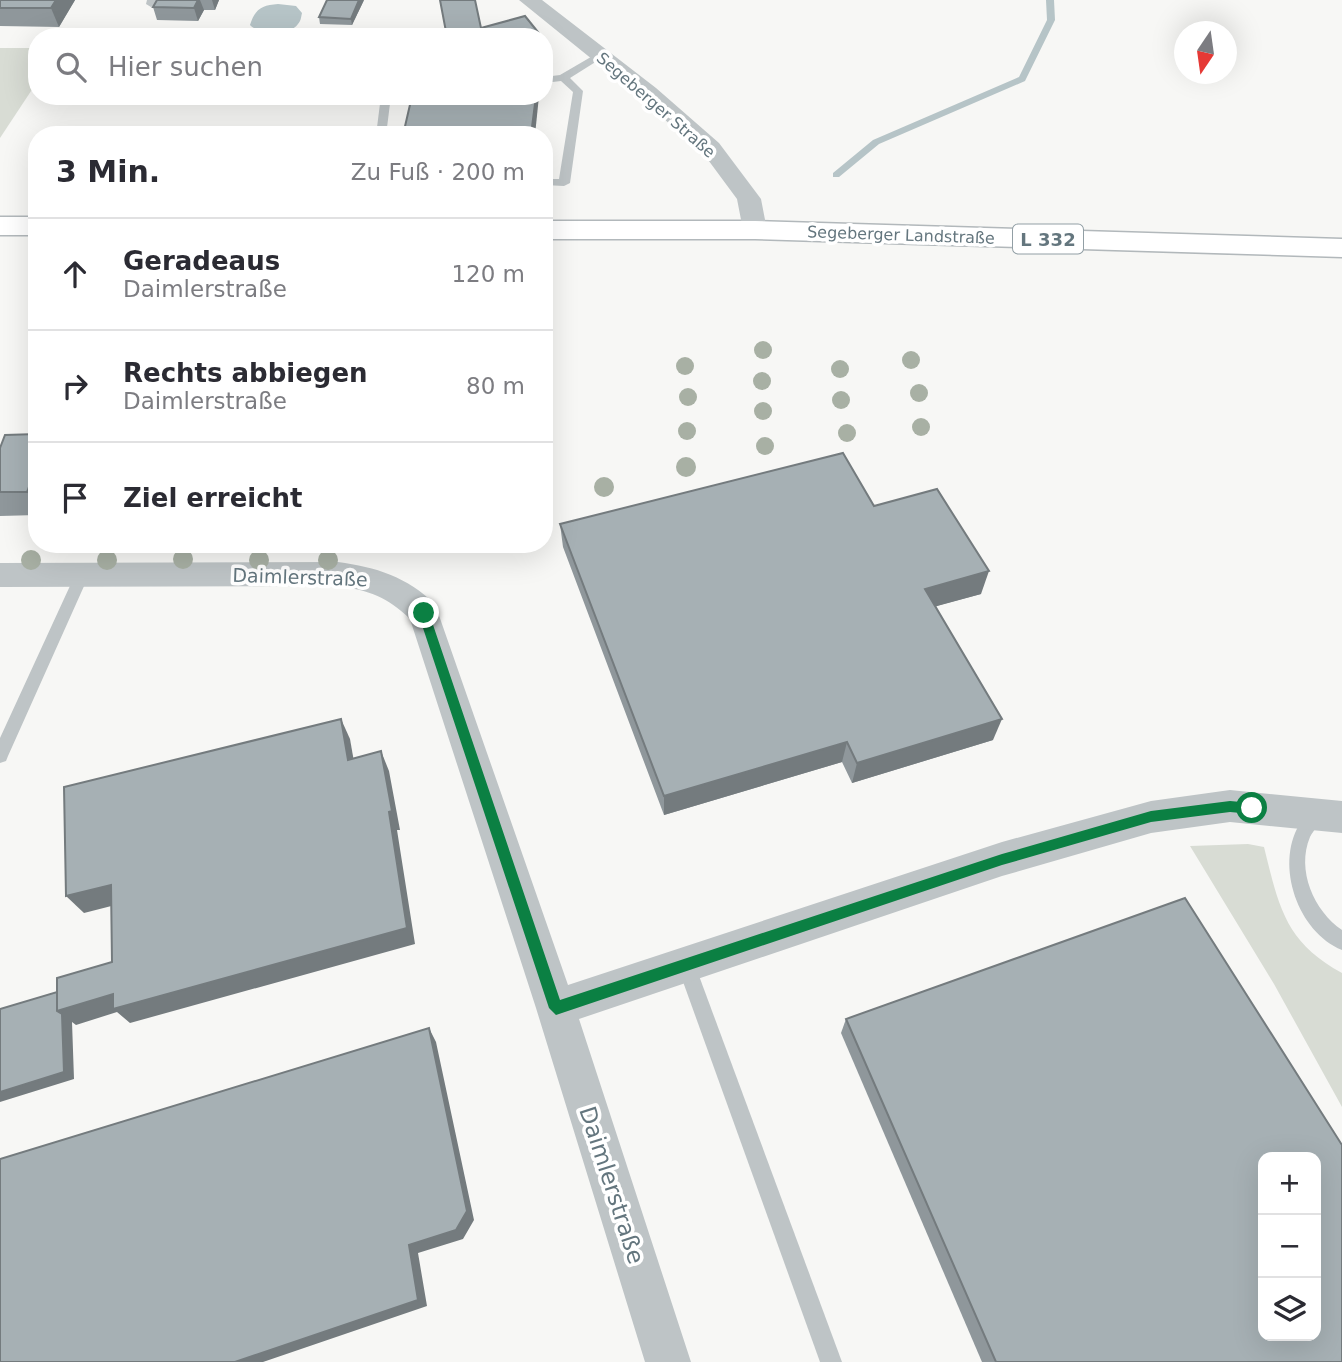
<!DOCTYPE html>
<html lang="de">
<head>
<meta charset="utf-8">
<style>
	body { margin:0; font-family:"DejaVu Sans",sans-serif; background:#f7f7f7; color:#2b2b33 }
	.controls { position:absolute; right:21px; bottom:21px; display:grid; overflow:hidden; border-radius:14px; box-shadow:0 7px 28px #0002 }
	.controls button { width:63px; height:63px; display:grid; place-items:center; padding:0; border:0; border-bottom:2px solid #e1e1e2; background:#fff; color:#2b2b33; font:35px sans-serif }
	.compass { position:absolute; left:1174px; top:21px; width:63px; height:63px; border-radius:50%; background:#fff; box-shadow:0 7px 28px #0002; rotate:193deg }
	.stop { position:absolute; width:21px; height:21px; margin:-16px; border:5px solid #0b8043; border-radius:50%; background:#fff }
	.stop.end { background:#0b8043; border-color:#fff; box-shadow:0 2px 7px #0008 }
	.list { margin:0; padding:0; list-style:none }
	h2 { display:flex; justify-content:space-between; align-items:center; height:91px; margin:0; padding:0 28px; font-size:30px }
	h2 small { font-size:23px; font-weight:400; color:#7c7c81 }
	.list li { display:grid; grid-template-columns:46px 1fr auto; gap:21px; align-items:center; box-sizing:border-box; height:112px; padding:0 28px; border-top:2px solid #e1e1e2 }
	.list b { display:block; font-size:26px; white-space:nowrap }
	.list p { margin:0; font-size:23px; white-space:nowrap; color:#7c7c81 }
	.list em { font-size:23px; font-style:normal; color:#7c7c81 }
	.icon { flex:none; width:38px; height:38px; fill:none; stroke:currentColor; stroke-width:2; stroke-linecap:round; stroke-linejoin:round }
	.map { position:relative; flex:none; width:1342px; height:1362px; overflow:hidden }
	.search { position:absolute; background:#fff; box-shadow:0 7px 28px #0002; left:28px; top:28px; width:525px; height:77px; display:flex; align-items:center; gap:18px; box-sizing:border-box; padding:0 24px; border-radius:28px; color:#7c7c81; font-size:26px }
	.panel { position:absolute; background:#fff; box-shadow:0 7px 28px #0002; left:28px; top:126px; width:525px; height:427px; border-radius:28px }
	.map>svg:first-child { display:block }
	.green { fill:#d8dcd4 }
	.water { fill:#b6c4c7 }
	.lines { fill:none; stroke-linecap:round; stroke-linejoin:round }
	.stream { fill:#b6c4c7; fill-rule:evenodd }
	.primary-casing { stroke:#b2b8bb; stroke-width:3 }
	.service { fill:#bec4c6; fill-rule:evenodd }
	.minor { fill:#bec4c6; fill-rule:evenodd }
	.primary { fill:#fff; fill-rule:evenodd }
	.tree { fill:#a8b0a4 }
	.wall { fill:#8f979b }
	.shaded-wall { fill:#747b7e }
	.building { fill:#a6b0b4; stroke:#747b7e; stroke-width:2; fill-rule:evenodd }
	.route { fill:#0b8043 }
	.labels { text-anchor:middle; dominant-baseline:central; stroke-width:7; stroke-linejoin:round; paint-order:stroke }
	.far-street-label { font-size:16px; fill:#64767e; stroke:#fff }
	.shield { fill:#fff; stroke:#929fa5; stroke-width:2 }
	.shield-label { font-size:18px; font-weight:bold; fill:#64767e }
	.street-label { font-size:19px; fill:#64767e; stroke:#fff }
	.near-street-label { font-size:23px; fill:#64767e; stroke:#fff }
</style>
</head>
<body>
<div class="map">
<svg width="1342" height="1362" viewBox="0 0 1342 1362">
	<rect width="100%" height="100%" fill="#f7f7f5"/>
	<g class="green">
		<path d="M 0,48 L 37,48 L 37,82 L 0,138 Z"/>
		<path d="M 1248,844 L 1264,847 C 1279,907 1285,942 1342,973 L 1342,1107 L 1274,984 L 1190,846 Z"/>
	</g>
	<path class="water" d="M 278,4 L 296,6 L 302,13 C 301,17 301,21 298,24 C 289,37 259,35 250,25 C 255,9 262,5 278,4 Z"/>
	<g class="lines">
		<path class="stream" d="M 1046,0 L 1054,0 L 1055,20 L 1025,81 L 879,144 L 839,177 L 833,177 L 833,173 L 873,140 L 1019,77 L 1047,20 Z"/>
		<defs>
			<g id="primary">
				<rect x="0" y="217" width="37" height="18"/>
				<path d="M 544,221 L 755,221 L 1342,239 L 1342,257 L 755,239 L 544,239 Z"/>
			</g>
		</defs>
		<use href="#primary" class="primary-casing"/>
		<g class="service">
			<path d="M 147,0 L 157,0 L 154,6 L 151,7 L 146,4 Z"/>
			<path d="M 596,54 L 605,56 L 570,78 L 583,91 L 570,183 L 564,186 L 544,185 L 544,179 L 559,179 L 573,92 L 561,81 L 544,83 L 544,77 L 560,75 Z"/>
			<path d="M 381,96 L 391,96 L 386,135 L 376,135 Z"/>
			<path d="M 82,569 L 89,575 L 8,756 L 6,761 L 0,763 L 0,738 L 75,575 Z"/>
			<path d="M 1317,806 L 1323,809 L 1325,814 C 1322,822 1314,829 1310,837 C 1296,870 1314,911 1342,930 L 1342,950 C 1298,932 1275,866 1299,825 C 1303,818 1309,810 1317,806 Z"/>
			<path d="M 686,956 L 692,959 L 695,965 L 842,1362 L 820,1362 L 677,965 L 680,959 Z"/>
		</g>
		<g class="minor">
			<path d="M 519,0 L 542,0 L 656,88 L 719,143 L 761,199 L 767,230 L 764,235 L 755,238 L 746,235 L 743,230 L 737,199 L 703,153 L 640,98 Z"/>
			<path d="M 338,562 C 376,567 407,577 435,604 L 568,985 L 1002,842 L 1151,801 L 1230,790 L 1342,801 L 1342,833 L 1230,822 L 1151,833 L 1002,876 L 579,1019 L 691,1362 L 645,1362 L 536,1008 L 410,619 C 388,597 368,590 338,586 L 0,587 L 0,563 Z"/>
		</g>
		<use href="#primary" class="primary"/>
	</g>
	<g class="tree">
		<circle cx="763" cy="350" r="9"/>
		<circle cx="911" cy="360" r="9"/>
		<circle cx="685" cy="366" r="9"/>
		<circle cx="840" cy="369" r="9"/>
		<circle cx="762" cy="381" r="9"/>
		<circle cx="919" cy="393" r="9"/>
		<circle cx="688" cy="397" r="9"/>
		<circle cx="841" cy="400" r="9"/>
		<circle cx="763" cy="411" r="9"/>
		<circle cx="921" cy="427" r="9"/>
		<circle cx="687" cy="431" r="9"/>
		<circle cx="847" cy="433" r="9"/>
		<circle cx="765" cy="446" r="9"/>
		<circle cx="686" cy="467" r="10"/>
		<circle cx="604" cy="487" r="10"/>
		<circle cx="183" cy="559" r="10"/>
		<circle cx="31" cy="560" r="10"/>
		<circle cx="107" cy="560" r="10"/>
		<circle cx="259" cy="560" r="10"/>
		<circle cx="328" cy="560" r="10"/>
	</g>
	<g class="wall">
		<path d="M 0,0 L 75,0 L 59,27 L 0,26 Z"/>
		<path d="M 157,0 L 219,0 L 215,10 L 204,10 L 198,21 L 157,20 L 153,7 Z"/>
		<path d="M 364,0 L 352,25 L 320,24 L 319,17 Z"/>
		<path d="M 37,434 L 37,515 L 0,516 L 0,448 Z"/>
		<path d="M 874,506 L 981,594 L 936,606 L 993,740 L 852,783 L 842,762 L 664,815 L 563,547 L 560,524 Z"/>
		<path d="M 846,1019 L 1342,1362 L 982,1362 L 841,1033 Z"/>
	</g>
	<g class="shaded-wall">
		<path d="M 56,0 L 75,0 L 59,27 L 51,8 Z"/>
		<path d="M 198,0 L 200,0 L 204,10 L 198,21 L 194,8 Z"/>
		<path d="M 212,0 L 219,0 L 215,10 Z"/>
		<path d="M 359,0 L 364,0 L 352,25 L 351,19 Z"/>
		<path d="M 536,96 L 539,96 L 535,135 L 531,135 Z"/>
		<path d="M 37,466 L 37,506 L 27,492 Z"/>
		<path d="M 989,571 L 981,594 L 919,611 L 925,589 Z"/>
		<path d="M 341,719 L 350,739 L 357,779 L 348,760 Z"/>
		<path d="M 1002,719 L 993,740 L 852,783 L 857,763 Z"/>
		<path d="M 847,742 L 842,762 L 664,815 L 664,796 Z"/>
		<path d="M 381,751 L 389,771 L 400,830 L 397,830 L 415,944 L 130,1023 L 117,1012 L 76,1025 L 72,1022 L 74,1079 L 0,1102 L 0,1092 L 57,1011 L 389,812 Z"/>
		<path d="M 111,885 L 127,902 L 84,913 L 66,896 Z"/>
		<path d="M 429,1028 L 436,1042 L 474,1220 L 463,1239 L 418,1253 L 427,1306 L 263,1362 L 235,1362 L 409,1245 Z"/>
	</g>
	<g class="building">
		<path d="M 0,0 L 56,0 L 51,8 L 0,8 Z"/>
		<path d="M 157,0 L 198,0 L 194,8 L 153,7 Z"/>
		<path d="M 327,0 L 359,0 L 351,19 L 319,17 Z"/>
		<path d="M 440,0 L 475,0 L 481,28 L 525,16 L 542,37 L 447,37 Z"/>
		<path d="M 412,96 L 536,96 L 531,135 L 403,135 Z"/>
		<path d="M 37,434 L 37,466 L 27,492 L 0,492 L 0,448 L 5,435 Z"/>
		<path d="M 843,453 L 874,506 L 937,489 L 989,571 L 925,589 L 1002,719 L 857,763 L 847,742 L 664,796 L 560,524 Z"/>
		<path d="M 341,719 L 348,760 L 381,751 L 392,811 L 389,812 L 407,928 L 113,1009 L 113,994 L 57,1011 L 57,978 L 112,962 L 111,885 L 66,896 L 64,787 Z"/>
		<path d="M 1185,898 L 1342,1145 L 1342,1362 L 996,1362 L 846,1019 ZM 1263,1157 L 1316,1157 L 1316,1336 L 1263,1336 Z"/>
		<path d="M 57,992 L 57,1011 L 62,1014 L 64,1072 L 0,1092 L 0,1009 Z"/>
		<path d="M 429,1028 L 467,1211 L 456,1230 L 409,1245 L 418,1300 L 235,1362 L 0,1362 L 0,1159 Z"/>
	</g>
	<path class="route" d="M 424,608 L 429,613 L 560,1000 L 1002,854 L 1151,811 L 1230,801 L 1252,803 L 1258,808 L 1252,814 L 1230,812 L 1151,822 L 1002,865 L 556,1015 L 549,1008 L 418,613 Z"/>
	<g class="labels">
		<g class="far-street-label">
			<text transform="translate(656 105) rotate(41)">Segeberger Straße</text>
			<text transform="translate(901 235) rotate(2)">Segeberger Landstraße</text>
		</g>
		<rect class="shield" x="1013" y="224.5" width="70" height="29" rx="5"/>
		<g class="shield-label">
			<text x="1048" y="239">L 332</text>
		</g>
		<g class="street-label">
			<text transform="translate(300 577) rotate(2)">Daimlerstraße</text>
		</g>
		<g class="near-street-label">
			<text transform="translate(612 1185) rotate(72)">Daimlerstraße</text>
		</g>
	</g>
</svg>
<div class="controls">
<button>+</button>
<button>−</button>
<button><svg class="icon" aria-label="layers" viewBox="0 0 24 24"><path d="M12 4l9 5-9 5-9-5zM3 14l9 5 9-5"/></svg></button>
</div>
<svg class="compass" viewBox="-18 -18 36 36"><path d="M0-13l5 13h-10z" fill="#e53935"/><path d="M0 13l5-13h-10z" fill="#7c7c81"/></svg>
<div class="stop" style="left:1252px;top:808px"></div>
<div class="stop end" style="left:424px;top:613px"></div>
<div class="search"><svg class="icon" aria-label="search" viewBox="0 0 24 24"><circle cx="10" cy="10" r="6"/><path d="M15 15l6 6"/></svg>Hier suchen</div>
<section class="panel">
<h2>3 Min.<small>Zu Fuß · 200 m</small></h2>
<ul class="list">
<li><svg class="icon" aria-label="ahead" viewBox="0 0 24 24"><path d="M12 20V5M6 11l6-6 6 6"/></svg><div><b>Geradeaus</b><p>Daimlerstraße</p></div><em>120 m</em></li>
<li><svg class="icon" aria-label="right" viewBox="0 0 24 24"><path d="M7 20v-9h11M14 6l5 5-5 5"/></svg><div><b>Rechts abbiegen</b><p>Daimlerstraße</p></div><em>80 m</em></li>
<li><svg class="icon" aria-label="arrive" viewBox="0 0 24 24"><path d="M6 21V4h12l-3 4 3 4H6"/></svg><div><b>Ziel erreicht</b></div></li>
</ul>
</section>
</div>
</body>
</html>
